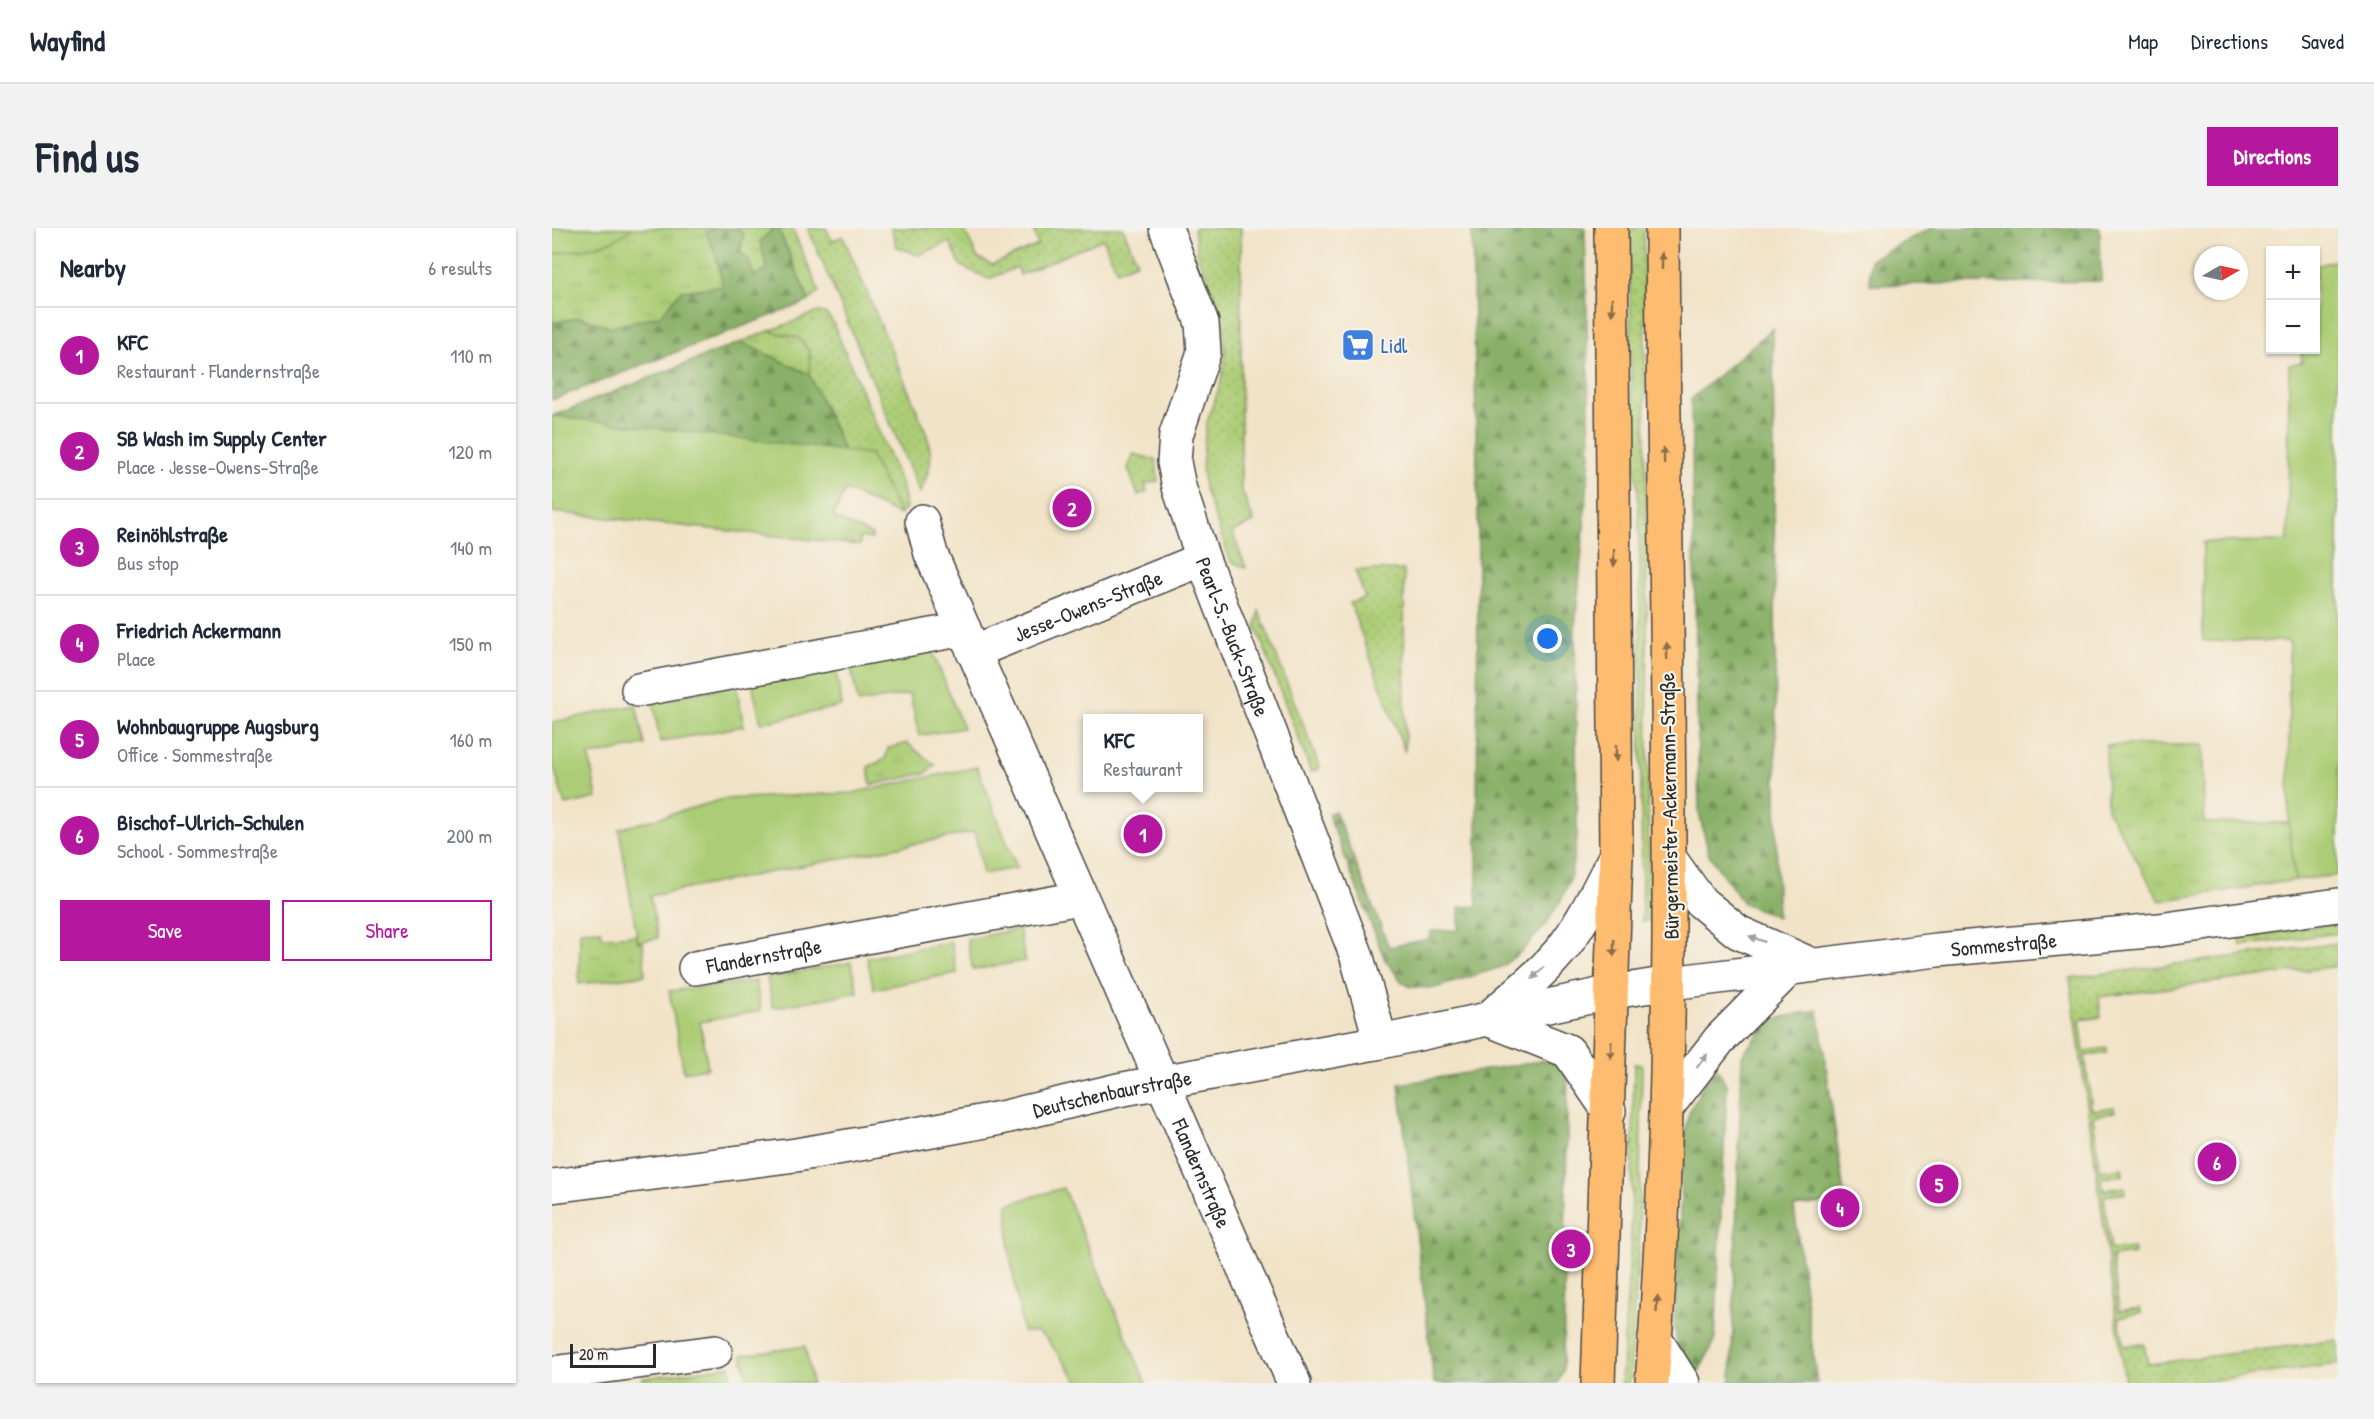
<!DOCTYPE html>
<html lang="en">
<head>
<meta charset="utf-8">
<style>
	body { margin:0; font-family:"Patrick Hand",sans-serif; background:#f2f2f3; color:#1f2937 }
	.controls { position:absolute; right:18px; top:18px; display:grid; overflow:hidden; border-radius:0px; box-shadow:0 2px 4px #0004 }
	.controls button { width:54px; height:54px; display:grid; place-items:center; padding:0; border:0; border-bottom:2px solid #e0e1e3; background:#fff; color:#1f2937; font:30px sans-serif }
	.compass { position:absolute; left:1642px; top:18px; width:54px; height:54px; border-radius:50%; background:#fff; box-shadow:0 2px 4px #0004; rotate:81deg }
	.scale { position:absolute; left:18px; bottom:15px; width:86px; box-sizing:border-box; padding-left:6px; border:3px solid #2b2b2b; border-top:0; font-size:16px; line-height:21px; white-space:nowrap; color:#2b2b2b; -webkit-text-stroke:4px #f7f3e8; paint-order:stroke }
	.you { position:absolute; left:996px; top:411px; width:21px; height:21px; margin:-15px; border:4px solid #fff; border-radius:50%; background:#1a73e8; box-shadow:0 0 0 9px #1a73e833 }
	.badge { display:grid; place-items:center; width:39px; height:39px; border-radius:50%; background:#b5179e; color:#fff; font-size:20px; font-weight:700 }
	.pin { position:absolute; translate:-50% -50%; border:3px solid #fff; box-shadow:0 2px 6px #0006 }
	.popup { position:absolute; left:531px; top:486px; width:120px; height:78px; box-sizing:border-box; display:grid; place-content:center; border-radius:0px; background:#fff; filter:drop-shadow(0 2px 4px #0005); font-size:20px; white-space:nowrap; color:#747a83 }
	.popup b { font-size:22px; color:#1f2937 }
	.popup::after { content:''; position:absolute; left:50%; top:100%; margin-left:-12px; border:12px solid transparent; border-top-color:#fff }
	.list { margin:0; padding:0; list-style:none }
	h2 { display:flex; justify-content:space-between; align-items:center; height:78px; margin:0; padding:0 24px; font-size:26px }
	h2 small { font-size:20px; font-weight:400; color:#747a83 }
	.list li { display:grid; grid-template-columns:39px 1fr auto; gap:18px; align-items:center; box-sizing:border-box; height:96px; padding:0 24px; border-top:2px solid #e0e1e3 }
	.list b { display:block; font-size:22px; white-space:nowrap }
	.list p { margin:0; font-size:20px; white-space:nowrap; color:#747a83 }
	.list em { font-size:20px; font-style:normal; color:#747a83 }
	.actions { display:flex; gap:12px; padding:18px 24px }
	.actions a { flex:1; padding:14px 0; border:2px solid #b5179e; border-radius:0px; text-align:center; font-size:21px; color:#b5179e }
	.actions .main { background:#b5179e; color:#fff }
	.map { position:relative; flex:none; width:1786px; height:1155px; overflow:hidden; border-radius:0px }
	header { display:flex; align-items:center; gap:36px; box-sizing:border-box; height:84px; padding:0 30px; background:#fff; border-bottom:2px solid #e0e1e3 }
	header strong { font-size:28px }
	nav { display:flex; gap:33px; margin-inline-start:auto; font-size:21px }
	.intro { display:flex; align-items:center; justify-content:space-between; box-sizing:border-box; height:144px; padding:0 36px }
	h1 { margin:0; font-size:42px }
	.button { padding:15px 27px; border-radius:0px; background:#b5179e; color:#fff; font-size:21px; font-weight:700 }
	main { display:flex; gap:36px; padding:0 36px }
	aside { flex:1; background:#fff; border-radius:0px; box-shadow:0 2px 4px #0004 }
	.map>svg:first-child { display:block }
	.grass { fill:url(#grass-dots); stroke:#6c7c50; stroke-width:1.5 }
	.forest { fill:url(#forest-firs); stroke:#5a6e49; stroke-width:1.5 }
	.park { fill:url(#park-tufts); stroke:#6c7c50; stroke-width:1.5 }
	.garden { fill:#accd76; stroke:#6c7c50; stroke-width:1.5 }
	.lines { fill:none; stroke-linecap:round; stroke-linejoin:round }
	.minor-casing { stroke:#494743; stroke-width:36 }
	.major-casing { stroke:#494743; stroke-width:36 }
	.minor { stroke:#fff; stroke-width:33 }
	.major { stroke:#febc70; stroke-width:33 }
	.oneway { fill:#8a6c4a }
	.oneway2 { fill:#a0a0a0 }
	.labels { text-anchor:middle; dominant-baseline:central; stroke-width:4.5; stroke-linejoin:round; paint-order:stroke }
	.shop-label { font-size:21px; fill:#366cbe; stroke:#f7f3e8; text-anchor:start }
	.street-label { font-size:21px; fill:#2b2b2b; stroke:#f7f3e8 }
</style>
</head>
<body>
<header>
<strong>Wayfind</strong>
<nav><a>Map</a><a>Directions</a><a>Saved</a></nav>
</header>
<div class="intro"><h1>Find us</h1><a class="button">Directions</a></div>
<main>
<aside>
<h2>Nearby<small>6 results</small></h2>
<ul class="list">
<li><span class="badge">1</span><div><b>KFC</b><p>Restaurant · Flandernstraße</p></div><em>110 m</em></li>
<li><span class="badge">2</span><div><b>SB Wash im Supply Center</b><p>Place · Jesse-Owens-Straße</p></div><em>120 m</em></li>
<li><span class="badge">3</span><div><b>Reinöhlstraße</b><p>Bus stop</p></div><em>140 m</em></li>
<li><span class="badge">4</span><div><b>Friedrich Ackermann</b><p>Place</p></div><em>150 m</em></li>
<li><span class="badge">5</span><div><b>Wohnbaugruppe Augsburg</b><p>Office · Sommestraße</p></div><em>160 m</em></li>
<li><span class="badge">6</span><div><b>Bischof-Ulrich-Schulen</b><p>School · Sommestraße</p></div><em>200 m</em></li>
</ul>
<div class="actions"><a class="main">Save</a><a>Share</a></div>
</aside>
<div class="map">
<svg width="1786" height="1155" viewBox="0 0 1786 1155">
	<defs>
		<pattern id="grass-dots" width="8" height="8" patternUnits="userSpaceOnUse" patternTransform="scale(1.5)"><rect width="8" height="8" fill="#accd76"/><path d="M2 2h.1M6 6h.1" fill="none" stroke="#94b066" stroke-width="1.8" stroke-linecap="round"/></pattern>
		<pattern id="forest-firs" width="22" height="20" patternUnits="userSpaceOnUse" patternTransform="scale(1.5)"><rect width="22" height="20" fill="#89b067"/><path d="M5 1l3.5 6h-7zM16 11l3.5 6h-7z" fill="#708f55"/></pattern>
		<pattern id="park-tufts" width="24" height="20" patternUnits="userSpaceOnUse" patternTransform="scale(1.5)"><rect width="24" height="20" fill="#accd76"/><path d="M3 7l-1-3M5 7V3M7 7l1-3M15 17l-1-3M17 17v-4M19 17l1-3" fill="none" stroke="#94b066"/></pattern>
	</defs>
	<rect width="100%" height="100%" fill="#f7f3e8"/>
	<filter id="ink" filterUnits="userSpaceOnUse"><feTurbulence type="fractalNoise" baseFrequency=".0167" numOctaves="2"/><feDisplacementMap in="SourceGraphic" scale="12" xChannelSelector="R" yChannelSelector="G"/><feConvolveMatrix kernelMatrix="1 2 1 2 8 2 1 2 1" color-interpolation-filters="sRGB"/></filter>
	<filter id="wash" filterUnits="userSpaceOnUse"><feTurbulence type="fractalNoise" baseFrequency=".008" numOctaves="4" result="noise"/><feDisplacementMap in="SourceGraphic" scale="24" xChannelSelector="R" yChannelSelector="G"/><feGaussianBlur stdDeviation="1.35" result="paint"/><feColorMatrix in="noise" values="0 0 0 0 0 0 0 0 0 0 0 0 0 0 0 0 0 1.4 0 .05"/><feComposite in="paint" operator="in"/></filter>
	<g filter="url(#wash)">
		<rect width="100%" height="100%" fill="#f1e3c8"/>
		<g class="grass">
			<path d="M 226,0 L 240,0 L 267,63 L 257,73 Z"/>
			<path d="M 256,0 L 274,0 L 280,13 L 291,8 L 374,204 C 382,231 379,240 368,265 Z"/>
			<path d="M 339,0 L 412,0 L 425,29 L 440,37 L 486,17 L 482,3 L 487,0 L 571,0 L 585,34 L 565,43 L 551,11 L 468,47 L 465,39 L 437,51 L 409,38 L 398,14 L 366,27 L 345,19 Z"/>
			<path d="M 642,0 L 689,0 L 689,260 L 702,294 L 680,304 L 694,340 L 679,334 L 652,259 L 650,239 L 654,197 L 669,154 L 673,133 L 672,99 L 667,80 L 646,28 Z"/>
			<path d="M 1078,0 L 1092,0 L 1097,693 L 1090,693 L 1088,350 L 1086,264 L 1079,187 Z"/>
			<path d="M 266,84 L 273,85 L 280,93 L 349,256 L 354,280 L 348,287 L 318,227 L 292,223 L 257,146 L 258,124 L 247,110 L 217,103 Z"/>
			<path d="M 582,226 L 604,232 L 606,253 L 593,256 L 595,264 L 586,267 L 576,240 Z"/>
			<path d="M 803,342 L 852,342 L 853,524 L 798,375 L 813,370 Z"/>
			<path d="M 707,383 L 768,540 L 759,544 L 704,398 Z"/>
			<path d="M 1786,695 L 1786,705 L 1689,718 L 1688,710 Z"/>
			<path d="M 1786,715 L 1786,738 L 1547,769 L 1549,789 L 1528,792 L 1532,823 L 1555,820 L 1555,825 L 1533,828 L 1540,882 L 1562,879 L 1563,884 L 1541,888 L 1548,943 L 1570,940 L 1571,947 L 1549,950 L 1551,962 L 1573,959 L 1574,965 L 1552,968 L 1559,1022 L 1581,1020 L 1582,1026 L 1560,1029 L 1567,1083 L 1588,1080 L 1589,1085 L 1567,1089 L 1572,1118 L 1592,1116 L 1596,1136 L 1786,1112 L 1786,1136 L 1641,1155 L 1573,1155 L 1518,750 Z"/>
			<path d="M 1082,836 L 1090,836 L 1087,1012 L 1077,1155 L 1069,1155 L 1079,1012 Z"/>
		</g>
		<g class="forest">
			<path d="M 164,0 L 185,0 L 192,7 L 188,23 L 197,33 L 202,47 L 214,41 L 208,13 L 222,0 L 226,0 L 257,73 L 0,172 L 0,95 L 29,89 L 57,99 L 109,87 L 129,63 L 171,58 L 164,28 L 153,4 Z"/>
			<path d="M 920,0 L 1033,0 L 1038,229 L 1023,401 L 1025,610 L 1018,652 L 1009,672 L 992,699 L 970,723 L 949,739 L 883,760 L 859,759 L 850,754 L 833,732 L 776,586 L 783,583 L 837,719 L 877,711 L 879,703 L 907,702 L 907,679 L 925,678 L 926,286 Z"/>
			<path d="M 1379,0 L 1548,0 L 1549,53 L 1318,57 L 1318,32 Z"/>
			<path d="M 1221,100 L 1225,689 L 1191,675 L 1157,627 L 1147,585 L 1139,171 Z"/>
			<path d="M 189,114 L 257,146 L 292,223 L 0,188 Z"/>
			<path d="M 1266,782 L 1293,972 L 1242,979 L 1265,1155 L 1179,1155 L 1190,827 L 1218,792 Z"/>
			<path d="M 993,832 L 1016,841 L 1011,1143 L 1006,1155 L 882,1155 L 847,856 Z"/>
			<path d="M 1162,835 L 1175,858 L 1163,1113 L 1142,1152 L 1127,1128 L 1122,1096 L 1132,911 L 1137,885 Z"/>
		</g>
		<g class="park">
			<path d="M 0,0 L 164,0 L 154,4 L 164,28 L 171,58 L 129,63 L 109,87 L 57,99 L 29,89 L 0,95 Z"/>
			<path d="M 185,0 L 222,0 L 208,13 L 215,41 L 202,48 L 197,33 L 188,23 L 192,7 Z"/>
			<path d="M 217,103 L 247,110 L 258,124 L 257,146 L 189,114 Z"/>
			<path d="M 355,515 L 383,537 L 374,545 L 319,557 L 316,539 L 333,531 L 336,520 Z"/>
			<path d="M 1554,517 L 1651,517 L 1652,595 L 1737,595 L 1743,652 L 1608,673 L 1555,581 Z"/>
			<path d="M 49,702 L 50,709 L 84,707 L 86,714 L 91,714 L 93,747 L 27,756 L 28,703 Z"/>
		</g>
		<g class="garden">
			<path d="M 0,0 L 80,0 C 56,20 30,21 0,26 Z"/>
			<path d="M 1786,32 L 1786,647 L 1743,652 L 1737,595 L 1737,413 L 1651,413 L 1651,314 L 1736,313 L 1737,137 L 1750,134 L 1749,122 L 1764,122 L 1764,38 Z"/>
			<path d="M 0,188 L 318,226 L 348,287 L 293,262 L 281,289 L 320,307 L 320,311 L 308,309 L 308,317 L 0,284 Z"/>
			<path d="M 380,422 L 411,500 L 367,508 L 358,466 L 306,475 L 299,438 Z"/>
			<path d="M 283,439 L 290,478 L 209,495 L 200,455 Z"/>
			<path d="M 184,457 L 192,498 L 108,514 L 101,473 Z"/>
			<path d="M 84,477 L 93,517 L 37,528 L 45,570 L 13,577 L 0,533 L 0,494 Z"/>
			<path d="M 425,539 L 465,640 L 431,646 L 423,604 L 98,668 L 106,710 L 86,714 L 67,601 L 172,571 L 300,565 Z"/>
			<path d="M 467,701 L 473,733 L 421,742 L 415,711 Z"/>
			<path d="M 399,714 L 405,745 L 322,761 L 315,730 Z"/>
			<path d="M 299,734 L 306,764 L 221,780 L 215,750 Z"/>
			<path d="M 204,753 L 209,783 L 148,794 L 156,840 L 132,844 L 117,763 Z"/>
			<path d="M 511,960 L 594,1155 L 528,1155 L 494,1110 L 485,1104 L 471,1104 L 457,1020 L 456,976 Z"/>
			<path d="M 253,1118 L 260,1155 L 196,1155 L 190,1127 Z"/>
			<path d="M 178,1138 L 180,1155 L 91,1155 L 91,1150 Z"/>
		</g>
	</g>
	<g filter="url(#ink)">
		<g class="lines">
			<defs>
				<g id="minor">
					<path id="s1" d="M 614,0 L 650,95 L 652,124 L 624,207 L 622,234 L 627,259 L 651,331 L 804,726 L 829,814"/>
					<path id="s2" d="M 370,293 L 379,326 L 742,1155"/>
					<path id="s3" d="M 421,424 L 651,331"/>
					<path d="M 86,462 L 412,401"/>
					<path d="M 1118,631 L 1149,674 L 1186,704 L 1258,736"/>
					<path id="s4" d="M 143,740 L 528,670"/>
					<path d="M 939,788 C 964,766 993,743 1013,717 C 1034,689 1048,657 1064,627"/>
					<path d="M 935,791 L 1016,823 L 1057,883"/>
					<path d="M 1115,879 L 1167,812 L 1239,739"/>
					<path id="s5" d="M 0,958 L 244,927 L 348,909 L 449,890 L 566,862 L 829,814 L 1061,764 L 1118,755 L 1385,722 L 1607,702 L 1786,677"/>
					<path d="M 1103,1111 L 1131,1155"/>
					<path d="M 0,1145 L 163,1124"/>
				</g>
				<g id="major">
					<path d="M 1046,1155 L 1064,627 L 1059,0"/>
					<path d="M 1100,1155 C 1130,771 1112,385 1110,0"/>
				</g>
			</defs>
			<use href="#minor" class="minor-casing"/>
			<use href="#major" class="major-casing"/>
			<use href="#minor" class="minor"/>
			<use href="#major" class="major"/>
		</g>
		<defs><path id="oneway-solid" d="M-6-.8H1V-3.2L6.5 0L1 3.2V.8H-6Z" transform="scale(1.5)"/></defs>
		<g class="oneway">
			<use href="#oneway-solid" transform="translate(1110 33) rotate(-90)"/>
			<use href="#oneway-solid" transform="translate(1060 79) rotate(89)"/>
			<use href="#oneway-solid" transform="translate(1112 228) rotate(-91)"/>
			<use href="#oneway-solid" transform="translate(1062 330) rotate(90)"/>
			<use href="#oneway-solid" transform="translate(1115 423) rotate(-91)"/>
			<use href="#oneway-solid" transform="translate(1064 525) rotate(90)"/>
			<use href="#oneway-solid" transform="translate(1062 720) rotate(91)"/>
			<use href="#oneway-solid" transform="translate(1059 822) rotate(92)"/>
			<use href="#oneway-solid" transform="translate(1105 1076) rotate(-87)"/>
		</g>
		<g class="oneway2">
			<use href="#oneway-solid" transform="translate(1205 711) rotate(-159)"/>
			<use href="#oneway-solid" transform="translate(986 745) rotate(135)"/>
			<use href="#oneway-solid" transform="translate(1150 833) rotate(-52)"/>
		</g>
	</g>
	<defs>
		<symbol id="supermarket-square" viewBox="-11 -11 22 22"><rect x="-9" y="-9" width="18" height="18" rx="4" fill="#3f7fe0" stroke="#f7f3e8"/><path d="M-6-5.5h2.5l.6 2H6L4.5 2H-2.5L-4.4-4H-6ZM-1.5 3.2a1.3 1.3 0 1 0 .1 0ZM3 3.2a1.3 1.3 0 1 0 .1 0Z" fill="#fff"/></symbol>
	</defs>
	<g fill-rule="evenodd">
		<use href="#supermarket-square" x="787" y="98" width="38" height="38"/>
	</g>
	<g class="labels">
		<g class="shop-label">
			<text x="829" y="117">Lidl</text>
		</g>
		<g class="street-label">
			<text stroke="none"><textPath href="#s3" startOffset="124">Jesse-Owens-Straße</textPath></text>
			<text stroke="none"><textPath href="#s1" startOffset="430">Pearl-S.-Buck-Straße</textPath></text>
			<text transform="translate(1117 578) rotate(-91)">Bürgermeister-Ackermann-Straße</text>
			<text stroke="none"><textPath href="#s5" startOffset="1473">Sommestraße</textPath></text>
			<text stroke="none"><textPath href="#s4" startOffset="70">Flandernstraße</textPath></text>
			<text stroke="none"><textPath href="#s5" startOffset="568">Deutschenbaurstraße</textPath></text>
			<text stroke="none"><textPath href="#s2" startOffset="710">Flandernstraße</textPath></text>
		</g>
	</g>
</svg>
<div class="controls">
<button>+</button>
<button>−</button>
</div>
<svg class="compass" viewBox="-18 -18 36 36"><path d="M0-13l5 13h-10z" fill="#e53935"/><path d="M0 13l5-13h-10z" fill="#747a83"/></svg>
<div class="scale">20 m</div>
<div class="you"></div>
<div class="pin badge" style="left:591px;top:606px">1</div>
<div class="popup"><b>KFC</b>Restaurant</div>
<div class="pin badge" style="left:520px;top:280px">2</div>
<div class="pin badge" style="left:1019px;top:1021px">3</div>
<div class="pin badge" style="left:1288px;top:980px">4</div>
<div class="pin badge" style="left:1387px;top:956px">5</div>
<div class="pin badge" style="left:1665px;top:934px">6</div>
</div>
</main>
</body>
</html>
